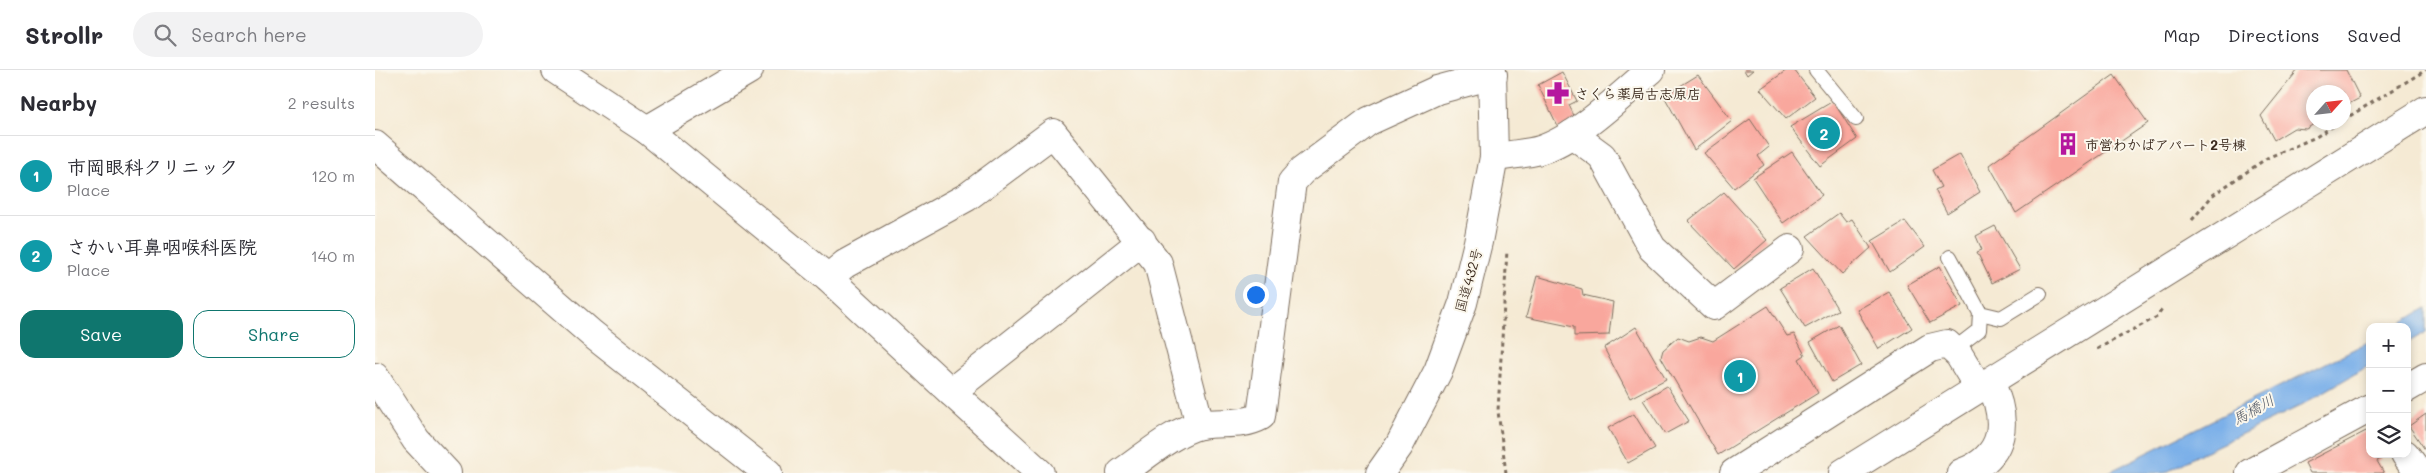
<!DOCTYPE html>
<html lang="en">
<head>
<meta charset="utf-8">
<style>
	body { margin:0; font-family:Mali,"Klee One",sans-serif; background:#f2f2f3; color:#2b2b33 }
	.controls { position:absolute; right:15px; bottom:15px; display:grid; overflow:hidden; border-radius:10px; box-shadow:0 2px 8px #0003 }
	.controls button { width:45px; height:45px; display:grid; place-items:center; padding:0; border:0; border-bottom:1px solid #e1e1e2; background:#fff; color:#2b2b33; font:25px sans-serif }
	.compass { position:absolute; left:1931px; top:15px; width:45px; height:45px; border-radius:50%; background:#fff; box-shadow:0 2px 8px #0003; rotate:63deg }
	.you { position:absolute; left:880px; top:224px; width:18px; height:18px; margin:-12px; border:4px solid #fff; border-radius:50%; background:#1a73e8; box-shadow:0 0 0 8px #1a73e833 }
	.badge { display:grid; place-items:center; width:32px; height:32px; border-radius:50%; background:#0f766e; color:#fff; font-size:16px; font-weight:700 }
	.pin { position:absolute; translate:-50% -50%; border:2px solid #fff; box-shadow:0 1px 5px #0006 }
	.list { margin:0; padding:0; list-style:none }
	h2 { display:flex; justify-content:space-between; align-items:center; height:65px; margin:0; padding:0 20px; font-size:21px }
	h2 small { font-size:16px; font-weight:400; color:#7c7c81 }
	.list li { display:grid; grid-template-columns:32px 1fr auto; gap:15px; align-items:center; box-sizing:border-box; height:80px; padding:0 20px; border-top:1px solid #e1e1e2 }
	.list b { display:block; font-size:19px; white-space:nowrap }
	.list p { margin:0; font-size:16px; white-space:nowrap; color:#7c7c81 }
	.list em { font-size:16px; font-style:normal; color:#7c7c81 }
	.actions { display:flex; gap:10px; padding:15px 20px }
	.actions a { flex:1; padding:11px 0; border:1px solid #0f766e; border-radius:15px; text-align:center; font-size:18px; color:#0f766e }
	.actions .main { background:#0f766e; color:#fff }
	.icon { flex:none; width:28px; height:28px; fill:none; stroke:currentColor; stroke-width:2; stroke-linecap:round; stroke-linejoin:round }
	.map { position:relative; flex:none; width:2051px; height:403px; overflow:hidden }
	header { display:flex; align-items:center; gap:30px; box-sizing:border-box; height:70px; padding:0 25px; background:#fff; border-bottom:1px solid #e1e1e2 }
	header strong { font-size:24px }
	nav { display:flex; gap:28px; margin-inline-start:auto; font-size:18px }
	.search { width:350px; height:45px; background:#f2f2f3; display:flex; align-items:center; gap:12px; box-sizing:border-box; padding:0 18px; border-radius:28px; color:#7c7c81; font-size:19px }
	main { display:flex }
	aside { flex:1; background:#fff }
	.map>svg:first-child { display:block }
	.water { fill:#7cb0e9; stroke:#5c6d84 }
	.building { fill:#f9a79d }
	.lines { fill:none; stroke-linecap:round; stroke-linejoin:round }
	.service-casing { stroke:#7c6d5e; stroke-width:16 }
	.minor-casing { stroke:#7c6d5e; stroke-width:30 }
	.tertiary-casing { stroke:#7c6d5e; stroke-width:30 }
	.trunk-casing { stroke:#7c6d5e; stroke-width:30 }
	.path { stroke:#7c6d5e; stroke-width:3; stroke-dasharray:4 4; stroke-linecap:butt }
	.service { stroke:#fff; stroke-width:14 }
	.minor { stroke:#fff; stroke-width:28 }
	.tertiary { stroke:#fff; stroke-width:28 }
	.trunk { stroke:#fff; stroke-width:28 }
	.labels { text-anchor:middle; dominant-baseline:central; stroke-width:4; stroke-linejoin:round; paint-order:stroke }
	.poi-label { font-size:14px; font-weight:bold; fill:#3b2a1e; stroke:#fbf7ec; text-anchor:start }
	.street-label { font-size:14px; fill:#3b2a1e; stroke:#fbf7ec }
	.water-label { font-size:15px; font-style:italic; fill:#525965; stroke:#fbf7ec }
</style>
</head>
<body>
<header>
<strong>Strollr</strong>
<div class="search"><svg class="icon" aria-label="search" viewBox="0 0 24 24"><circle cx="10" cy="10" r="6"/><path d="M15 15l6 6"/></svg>Search here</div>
<nav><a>Map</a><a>Directions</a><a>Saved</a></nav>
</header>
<main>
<aside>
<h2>Nearby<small>2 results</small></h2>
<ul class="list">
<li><span class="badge" style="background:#0f9aa8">1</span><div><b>市岡眼科クリニック</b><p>Place</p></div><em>120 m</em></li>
<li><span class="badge" style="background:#0f9aa8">2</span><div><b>さかい耳鼻咽喉科医院</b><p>Place</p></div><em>140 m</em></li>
</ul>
<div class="actions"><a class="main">Save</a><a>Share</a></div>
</aside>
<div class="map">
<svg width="2051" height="403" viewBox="0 0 2051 403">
	<rect width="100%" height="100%" fill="#fbf7ec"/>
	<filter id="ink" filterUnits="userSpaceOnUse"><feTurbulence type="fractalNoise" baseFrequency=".02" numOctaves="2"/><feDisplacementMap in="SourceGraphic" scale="10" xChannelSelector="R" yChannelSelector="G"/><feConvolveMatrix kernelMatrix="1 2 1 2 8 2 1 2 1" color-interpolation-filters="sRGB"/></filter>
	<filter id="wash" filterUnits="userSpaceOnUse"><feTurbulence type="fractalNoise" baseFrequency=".0096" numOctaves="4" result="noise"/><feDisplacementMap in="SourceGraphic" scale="20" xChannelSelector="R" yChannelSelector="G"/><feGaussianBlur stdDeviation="1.12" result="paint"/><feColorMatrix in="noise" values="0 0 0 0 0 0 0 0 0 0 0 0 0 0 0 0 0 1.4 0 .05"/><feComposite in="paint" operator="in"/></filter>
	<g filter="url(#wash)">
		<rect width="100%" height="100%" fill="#f5ead4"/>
		<g class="water">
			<path d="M 2051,238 L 2051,262 L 2032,273 L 2032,257 L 2019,257 Z"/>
			<path d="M 1995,271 L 1995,295 L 1923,337 L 1827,383 L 1790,403 L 1732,403 Z"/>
		</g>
		<g id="blocks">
			<g class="building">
				<path d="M 1369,0 L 1378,0 L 1372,5 Z"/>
				<path d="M 1412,0 L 1419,0 L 1440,27 L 1411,49 L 1385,19 Z"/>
				<path d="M 1923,0 L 1971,0 L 1985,28 L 1968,37 L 1968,22 L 1938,22 L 1938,52 L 1942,52 L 1931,59 L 1919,58 L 1899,70 L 1886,46 Z"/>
				<path d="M 1187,2 L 1202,31 L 1194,35 L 1201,50 L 1184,59 L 1163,15 Z"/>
				<path d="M 1323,5 L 1357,51 L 1319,80 L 1289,26 Z"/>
				<path d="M 1739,5 L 1773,53 L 1641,143 L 1614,95 Z"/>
				<path d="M 1458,31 L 1482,69 L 1445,96 L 1415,57 Z"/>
				<path d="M 1375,49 L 1394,77 L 1383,86 L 1389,95 L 1359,118 L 1329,83 Z"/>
				<path d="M 1417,82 L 1447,125 L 1408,153 L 1378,108 Z"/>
				<path d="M 1585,84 L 1605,122 L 1572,143 L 1560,120 L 1566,117 L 1557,100 Z"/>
				<path d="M 1349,122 L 1392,170 L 1359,199 L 1313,151 Z"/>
				<path d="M 1464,143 L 1471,152 L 1477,149 L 1496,178 L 1467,204 L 1432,166 Z"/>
				<path d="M 1530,151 L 1550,177 L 1515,202 L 1497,171 Z"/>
				<path d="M 1620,156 L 1645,199 L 1617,213 L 1602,182 L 1607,180 L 1601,166 Z"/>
				<path d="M 1565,196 L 1587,236 L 1555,253 L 1532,215 Z"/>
				<path d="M 1438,198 L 1463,240 L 1430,258 L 1405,218 Z"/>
				<path d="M 1162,206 L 1207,219 L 1208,225 L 1238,232 L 1234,265 L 1199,266 L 1199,257 L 1151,247 Z"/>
				<path d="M 1514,222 L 1537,258 L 1504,279 L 1482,240 Z"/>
				<path d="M 1393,236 L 1412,266 L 1419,264 L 1430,285 L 1424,289 L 1443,323 L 1343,385 L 1286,287 L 1288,280 L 1303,267 L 1314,271 L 1326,267 L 1338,271 Z"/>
				<path d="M 1464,255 L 1486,295 L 1457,312 L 1435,272 Z"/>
				<path d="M 1261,257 L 1291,309 L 1255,328 L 1229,278 Z"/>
				<path d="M 1292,316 L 1314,351 L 1290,364 L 1268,330 Z"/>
				<path d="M 1259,344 L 1280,378 L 1253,393 L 1233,358 Z"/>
				<path d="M 2051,344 L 2051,381 L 2034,356 Z"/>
				<path d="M 1991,361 L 1995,367 L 1995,384 L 2004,384 L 2006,389 L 2002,391 L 2009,403 L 1935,403 L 1930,393 Z"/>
			</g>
		</g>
	</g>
	<g filter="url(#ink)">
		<use href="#blocks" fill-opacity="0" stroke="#7c6d5e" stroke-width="1"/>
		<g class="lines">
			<defs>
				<g id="service">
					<path d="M 1441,0 L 1481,49"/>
					<path d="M 1575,187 L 1605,243 L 1604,260 L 1578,280"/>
					<path d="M 1605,243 L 1626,248 L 1665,224"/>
				</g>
				<g id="minor">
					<path d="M 181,0 L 272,60 L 453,208 L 470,194 L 592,127 L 678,63 L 783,193 L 825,355"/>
					<path d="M 272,60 L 374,0"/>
					<path d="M 1197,64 L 1227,86 L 1277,178 L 1339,236 L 1415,179"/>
					<path d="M 0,75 L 217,264 L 393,403"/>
					<path d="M 1119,87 C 1134,85 1150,84 1165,80 C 1203,68 1245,26 1276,0"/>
					<path d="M 453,208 L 576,322 L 767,171"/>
					<path d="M 0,307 L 41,370 L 72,403"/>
					<path d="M 2032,318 L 2051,307"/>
					<path d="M 576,322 L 665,403"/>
					<path d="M 2030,384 L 2044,403"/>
					<path d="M 746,403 C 770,387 797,362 825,355 C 846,351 866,357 886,346 L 917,112 L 927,101 L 994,51 L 1062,20 L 1118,5"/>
					<path d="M 1359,403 L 1555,278 L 1572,274 L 1584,285 L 1604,318"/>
					<path d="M 1586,403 C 1632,387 1633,350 1615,312"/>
					<path d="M 1875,403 L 1995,338"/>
				</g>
				<path id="tertiary" d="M 1468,403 L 2051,40"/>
				<path id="trunk" d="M 1005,403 L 1024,376 L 1063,301 L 1088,233 L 1103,172 L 1119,87 L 1117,0"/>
			</defs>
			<use href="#service" class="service-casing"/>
			<use href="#minor" class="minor-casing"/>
			<use href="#tertiary" class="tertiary-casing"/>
			<use href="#trunk" class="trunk-casing"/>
			<g class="path">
				<path d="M 1968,50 L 2051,0"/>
				<path d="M 1817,150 L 1838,125 L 1892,88 L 1941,67 L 1965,52"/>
				<path d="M 1722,279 L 1782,247 L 1788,238"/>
				<path d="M 1131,403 L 1123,341 L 1132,180"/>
			</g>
			<use href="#service" class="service"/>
			<use href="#minor" class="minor"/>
			<use href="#tertiary" class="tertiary"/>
			<use href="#trunk" class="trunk"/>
		</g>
	</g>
	<defs>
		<symbol id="pharmacy-bare" viewBox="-9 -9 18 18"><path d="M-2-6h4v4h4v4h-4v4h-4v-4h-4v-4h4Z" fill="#b5179e" stroke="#fbf7ec" stroke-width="2.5" paint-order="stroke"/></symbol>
		<symbol id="building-bare" viewBox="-9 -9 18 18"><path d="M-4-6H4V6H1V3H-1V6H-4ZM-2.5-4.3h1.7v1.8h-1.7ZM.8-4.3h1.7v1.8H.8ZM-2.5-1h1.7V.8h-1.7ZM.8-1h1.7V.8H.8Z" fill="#b5179e" stroke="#fbf7ec" stroke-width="2.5" paint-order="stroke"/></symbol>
	</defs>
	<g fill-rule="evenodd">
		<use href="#pharmacy-bare" x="1167" y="7" width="32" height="32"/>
		<use href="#building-bare" x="1677" y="58" width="32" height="32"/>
	</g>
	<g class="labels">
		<g class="poi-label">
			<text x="1200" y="23">さくら薬局古志原店</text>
			<text x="1710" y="74">市営わかばアパート2号棟</text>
		</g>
		<g class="street-label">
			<text transform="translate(1093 210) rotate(-74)">国道432号</text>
		</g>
		<g class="water-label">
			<text transform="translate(1878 339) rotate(-29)">馬橋川</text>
		</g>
	</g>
</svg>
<div class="controls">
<button>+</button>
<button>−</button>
<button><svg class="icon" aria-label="layers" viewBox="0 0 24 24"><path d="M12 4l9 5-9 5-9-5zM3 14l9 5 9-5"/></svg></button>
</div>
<svg class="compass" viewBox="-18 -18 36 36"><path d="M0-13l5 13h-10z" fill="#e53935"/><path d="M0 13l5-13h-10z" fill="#7c7c81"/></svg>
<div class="you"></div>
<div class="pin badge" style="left:1365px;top:306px;background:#0f9aa8">1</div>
<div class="pin badge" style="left:1449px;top:63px;background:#0f9aa8">2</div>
</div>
</main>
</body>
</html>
